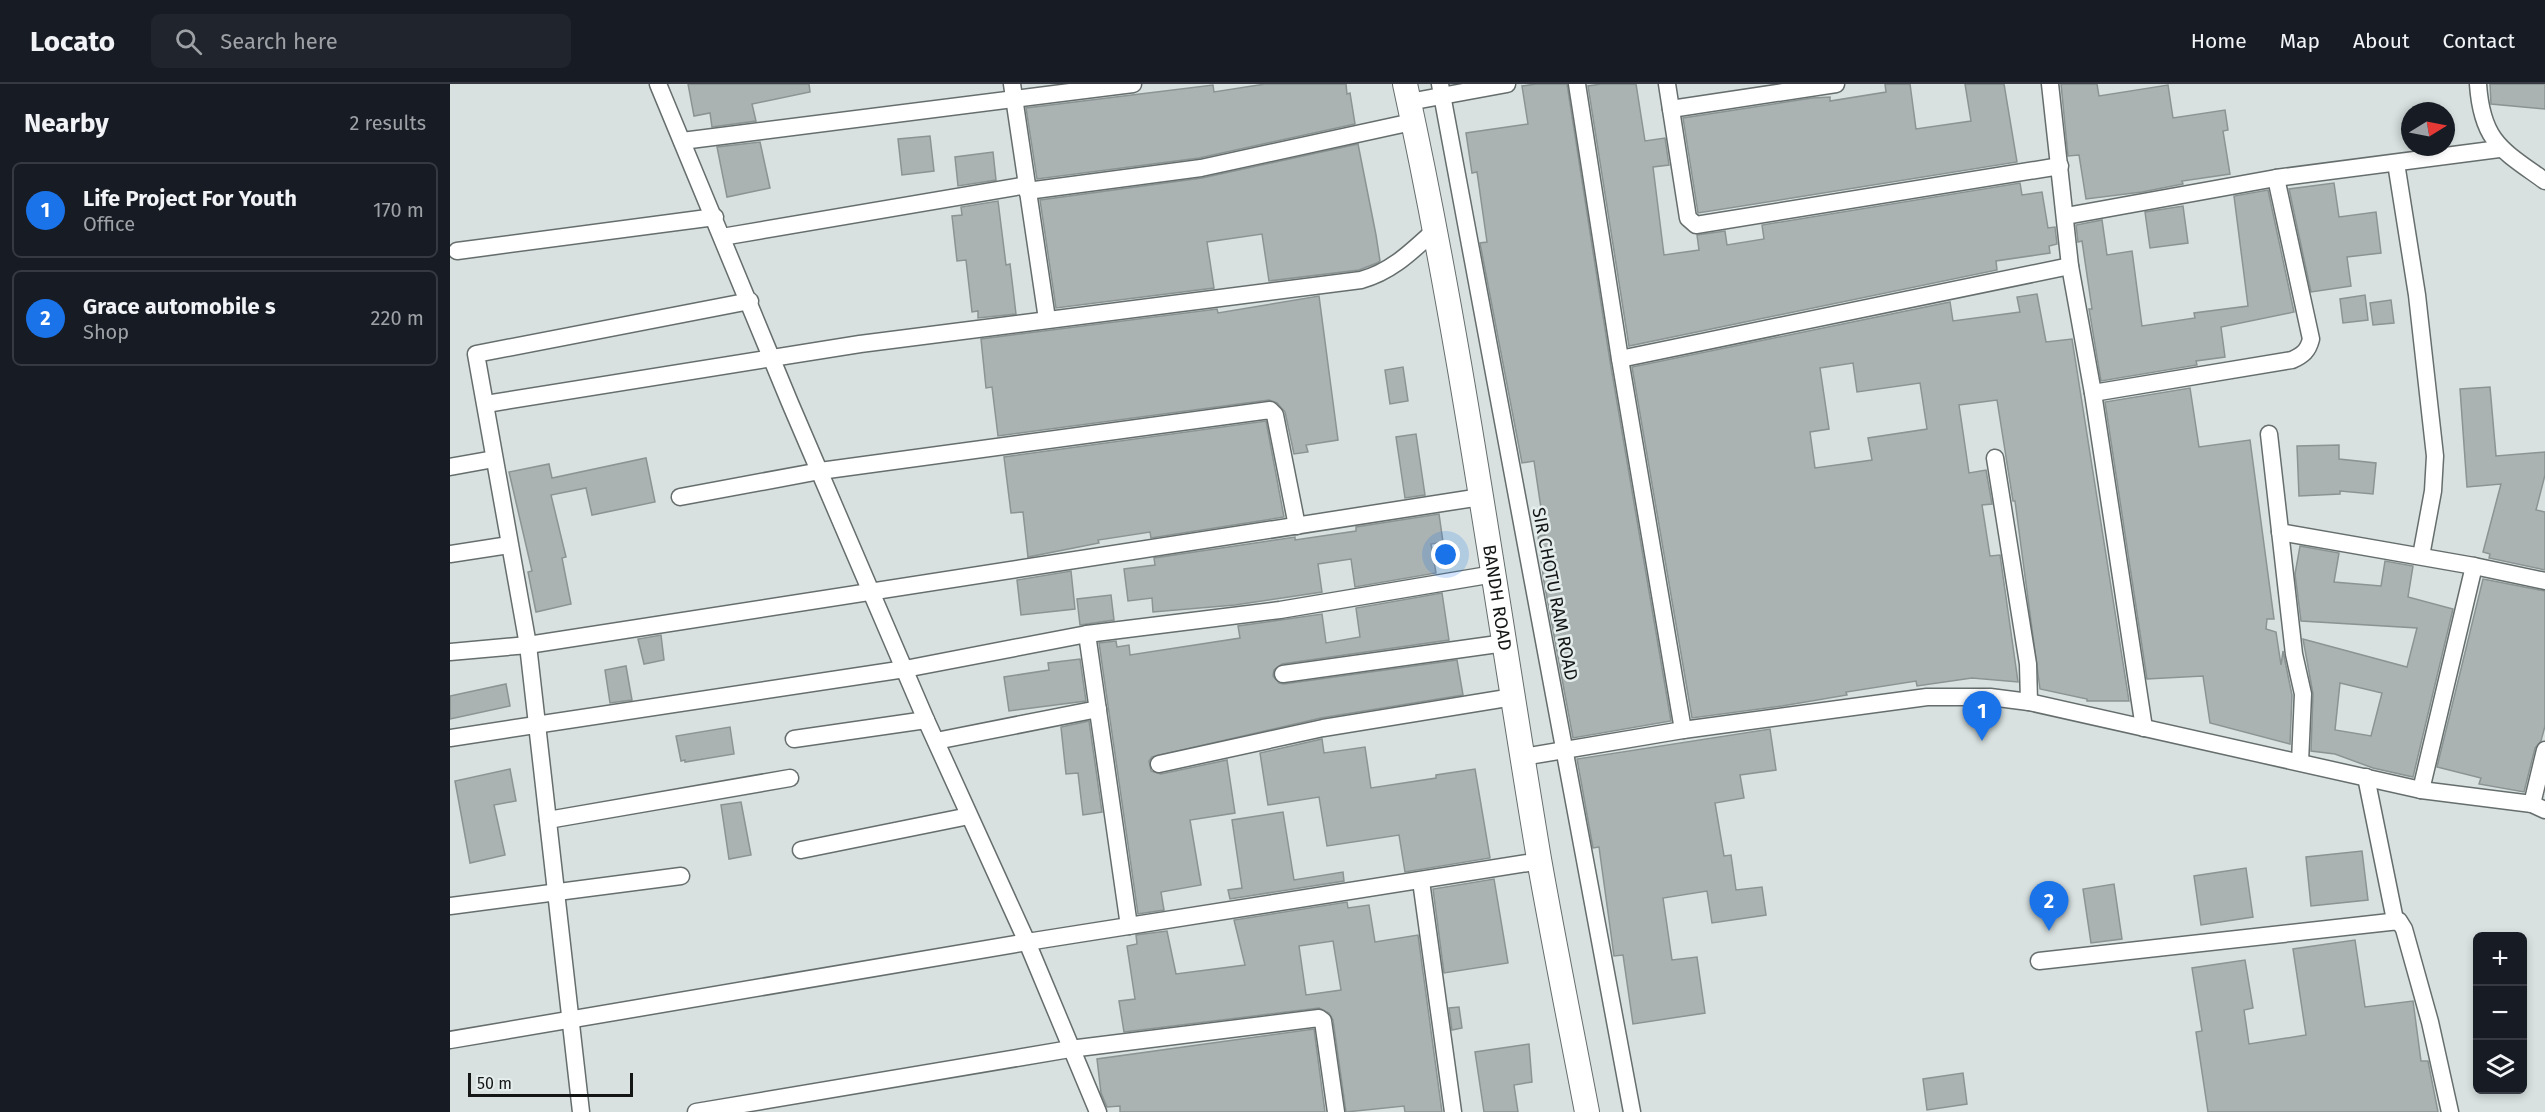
<!DOCTYPE html>
<html lang="en">
<head>
<meta charset="utf-8">
<style>
	body { margin:0; font-family:"Fira Sans",sans-serif; background:#20242c; color:#f1f3f6 }
	.controls { position:absolute; right:18px; bottom:18px; display:grid; overflow:hidden; border-radius:9px; box-shadow:0 3px 9px #0003 }
	.controls button { width:54px; height:54px; display:grid; place-items:center; padding:0; border:0; border-bottom:2px solid #363941; background:#171b24; color:#f1f3f6; font:30px sans-serif }
	.compass { position:absolute; left:1951px; top:18px; width:54px; height:54px; border-radius:50%; background:#171b24; box-shadow:0 3px 9px #0003; rotate:80deg }
	.scale { position:absolute; left:18px; bottom:15px; width:165px; box-sizing:border-box; padding-left:6px; border:3px solid #131615; border-top:0; font-size:16px; line-height:21px; white-space:nowrap; color:#131615; -webkit-text-stroke:4px #e5eeed; paint-order:stroke }
	.you { position:absolute; left:996px; top:471px; width:21px; height:21px; margin:-15px; border:4px solid #fff; border-radius:50%; background:#1a73e8; box-shadow:0 0 0 9px #1a73e833 }
	.badge { display:grid; place-items:center; width:39px; height:39px; border-radius:50%; background:#1a73e8; color:#fff; font-size:20px; font-weight:700 }
	.pin { position:absolute; translate:-50% -50px; filter:drop-shadow(0 2px 3px #0008) }
	.pin::after { content:''; position:absolute; top:32px; width:21px; height:18px; background:inherit; clip-path:polygon(0 0,100% 0,50% 100%) }
	.list { margin:0; padding:0; list-style:none }
	h2 { display:flex; justify-content:space-between; align-items:center; height:78px; margin:0; padding:0 24px; font-size:26px }
	h2 small { font-size:20px; font-weight:400; color:#9ea1a6 }
	.list li { display:grid; grid-template-columns:39px 1fr auto; gap:18px; align-items:center; box-sizing:border-box; height:96px; margin:0 12px 12px; padding:0 12px; border:2px solid #363941; border-radius:9px }
	.list b { display:block; font-size:22px; white-space:nowrap }
	.list p { margin:0; font-size:20px; white-space:nowrap; color:#9ea1a6 }
	.list em { font-size:20px; font-style:normal; color:#9ea1a6 }
	.icon { flex:none; width:33px; height:33px; fill:none; stroke:currentColor; stroke-width:2; stroke-linecap:round; stroke-linejoin:round }
	.map { position:relative; flex:none; width:2095px; height:1028px; overflow:hidden }
	header { display:flex; align-items:center; gap:36px; box-sizing:border-box; height:84px; padding:0 30px; background:#171b24; border-bottom:2px solid #363941 }
	header strong { font-size:28px }
	nav { display:flex; gap:33px; margin-inline-start:auto; font-size:21px }
	.search { width:420px; height:54px; background:#20242c; display:flex; align-items:center; gap:15px; box-sizing:border-box; padding:0 21px; border-radius:9px; color:#9ea1a6; font-size:22px }
	main { display:flex }
	aside { flex:1; background:#171b24 }
	.map>svg:first-child { display:block }
	.building { fill:#abb3b2; stroke:#8b9393; stroke-width:1.5; fill-rule:evenodd }
	.lines { fill:none; stroke-linecap:round; stroke-linejoin:round }
	.street-casing { stroke:#666e6d; stroke-width:19 }
	.secondary-casing { stroke:#666e6d; stroke-width:26 }
	.street { stroke:#fff; stroke-width:16 }
	.secondary { stroke:#fff; stroke-width:24 }
	.labels { text-anchor:middle; dominant-baseline:central; stroke-width:5; stroke-linejoin:round; paint-order:stroke }
	.street-label { font-size:18px; fill:#131615; stroke:#e5eeed }
</style>
</head>
<body>
<header>
<strong>Locato</strong>
<div class="search"><svg class="icon" aria-label="search" viewBox="0 0 24 24"><circle cx="10" cy="10" r="6"/><path d="M15 15l6 6"/></svg>Search here</div>
<nav><a>Home</a><a>Map</a><a>About</a><a>Contact</a></nav>
</header>
<main>
<aside>
<h2>Nearby<small>2 results</small></h2>
<ul class="list">
<li><span class="badge">1</span><div><b>Life Project For Youth</b><p>Office</p></div><em>170 m</em></li>
<li><span class="badge">2</span><div><b>Grace automobile s</b><p>Shop</p></div><em>220 m</em></li>
</ul>
</aside>
<div class="map">
<svg width="2095" height="1028" viewBox="0 0 2095 1028">
	<rect width="100%" height="100%" fill="#d8e1e0"/>
	<g class="building">
		<path d="M 238,0 L 359,0 L 360,8 L 302,20 L 306,37 L 262,43 L 260,29 L 244,32 Z"/>
		<path d="M 815,0 L 896,0 L 897,10 L 900,9 L 905,40 L 749,74 L 587,95 L 576,24 L 763,1 L 764,8 Z"/>
		<path d="M 1086,0 L 1117,0 L 1160,277 L 1221,637 L 1123,654 L 1094,498 L 1088,452 L 1095,451 L 1084,377 L 1072,379 L 1030,159 L 1037,158 L 1027,88 L 1022,89 L 1016,49 L 1078,40 L 1072,2 Z"/>
		<path d="M 1151,0 L 1186,0 L 1195,57 L 1215,54 L 1219,81 L 1203,83 L 1214,171 L 1249,166 L 1247,151 L 1275,147 L 1277,161 L 1314,155 L 1312,141 L 1570,99 L 1572,111 L 1592,108 L 1598,144 L 1605,143 L 1607,160 L 1599,162 L 1600,169 L 1546,177 L 1547,186 L 1179,262 L 1138,2 Z"/>
		<path d="M 1435,0 L 1460,0 L 1466,45 L 1521,37 L 1515,0 L 1554,0 L 1567,78 L 1248,129 L 1233,34 L 1362,14 L 1380,13 L 1380,17 L 1436,8 Z"/>
		<path d="M 1611,0 L 1647,0 L 1649,12 L 1718,1 L 1723,34 L 1775,26 L 1778,46 L 1773,47 L 1780,90 L 1732,97 L 1733,100 L 1692,108 L 1636,115 L 1629,71 L 1618,72 Z"/>
		<path d="M 2040,0 L 2095,0 L 2095,25 L 2041,20 Z"/>
		<path d="M 480,52 L 484,87 L 452,91 L 448,55 Z"/>
		<path d="M 310,58 L 320,104 L 277,113 L 267,63 Z"/>
		<path d="M 908,60 L 926,151 L 930,177 L 927,179 L 909,186 L 819,197 L 812,150 L 757,158 L 764,204 L 606,224 L 590,116 L 752,94 Z"/>
		<path d="M 543,68 L 546,96 L 508,102 L 505,73 Z"/>
		<path d="M 1884,99 L 1889,133 L 1926,128 L 1931,169 L 1897,173 L 1901,202 L 1861,208 L 1839,105 Z"/>
		<path d="M 1818,106 L 1844,228 L 1771,243 L 1775,273 L 1746,277 L 1747,281 L 1651,297 L 1639,225 L 1642,225 L 1632,157 L 1628,158 L 1626,141 L 1652,136 L 1657,171 L 1682,167 L 1692,242 L 1745,234 L 1744,229 L 1798,222 L 1784,112 Z"/>
		<path d="M 548,117 L 556,181 L 560,180 L 566,230 L 528,234 L 528,227 L 522,228 L 516,176 L 507,177 L 502,132 L 512,131 L 511,123 Z"/>
		<path d="M 1733,122 L 1738,159 L 1700,164 L 1695,128 Z"/>
		<path d="M 1587,210 L 1596,258 L 1622,255 L 1679,617 L 1637,617 L 1637,615 L 1590,605 L 1565,417 L 1563,417 L 1547,316 L 1509,321 L 1519,389 L 1536,386 L 1542,420 L 1532,421 L 1540,472 L 1550,471 L 1568,598 L 1522,594 L 1467,602 L 1466,597 L 1396,608 L 1397,611 L 1332,622 L 1242,634 L 1182,283 L 1500,218 L 1503,237 L 1570,228 L 1567,213 ZM 1403,279 L 1407,308 L 1470,299 L 1477,345 L 1418,354 L 1422,376 L 1365,384 L 1360,348 L 1379,345 L 1370,284 Z"/>
		<path d="M 1915,211 L 1918,236 L 1893,239 L 1890,215 Z"/>
		<path d="M 869,212 L 888,356 L 856,361 L 858,368 L 844,370 L 835,328 L 827,319 L 819,316 L 548,352 L 542,303 L 536,304 L 531,255 L 767,225 L 768,229 Z"/>
		<path d="M 1941,216 L 1944,239 L 1923,241 L 1920,219 Z"/>
		<path d="M 953,283 L 958,317 L 940,320 L 935,286 Z"/>
		<path d="M 2040,303 L 2046,372 L 2095,368 L 2095,391 L 2086,426 L 2095,428 L 2095,486 L 2039,474 L 2040,470 L 2033,468 L 2051,400 L 2017,403 L 2010,305 Z"/>
		<path d="M 1740,304 L 1749,363 L 1800,356 L 1824,535 L 1817,535 L 1816,545 L 1826,548 L 1831,581 L 1833,567 L 1842,611 L 1840,660 L 1760,639 L 1753,592 L 1697,595 L 1655,318 Z"/>
		<path d="M 816,337 L 834,433 L 701,454 L 700,448 L 648,456 L 649,459 L 578,473 L 573,428 L 561,429 L 554,373 Z"/>
		<path d="M 966,350 L 975,411 L 955,414 L 946,353 Z"/>
		<path d="M 1889,361 L 1889,375 L 1926,379 L 1923,410 L 1890,407 L 1890,410 L 1849,412 L 1847,362 Z"/>
		<path d="M 196,374 L 205,418 L 142,431 L 136,404 L 101,411 L 116,473 L 112,474 L 121,520 L 86,528 L 78,488 L 82,487 L 59,388 L 99,380 L 102,394 Z"/>
		<path d="M 989,430 L 993,458 L 981,460 L 986,489 L 905,503 L 901,475 L 868,480 L 872,508 L 785,521 L 703,528 L 702,514 L 678,517 L 674,485 L 705,481 L 704,474 L 845,453 L 845,456 L 906,447 L 906,443 Z"/>
		<path d="M 1850,462 L 1889,469 L 1884,498 L 1931,502 L 1935,477 L 1963,482 L 1958,513 L 2003,525 L 1963,693 L 1923,684 L 1885,670 L 1861,667 L 1863,610 L 1853,555 L 1957,583 L 1967,544 L 1851,537 L 1845,490 ZM 1890,599 L 1932,609 L 1921,652 L 1885,646 Z"/>
		<path d="M 621,487 L 625,525 L 571,531 L 567,496 Z"/>
		<path d="M 2033,495 L 2095,507 L 2095,642 L 2091,657 L 2085,664 L 2074,708 L 2029,700 L 2031,694 L 1987,683 Z"/>
		<path d="M 992,509 L 999,556 L 832,580 L 824,586 L 823,592 L 829,599 L 834,600 L 1007,576 L 1013,611 L 871,634 L 702,673 L 699,677 L 701,687 L 711,690 L 777,676 L 785,729 L 740,736 L 751,801 L 711,808 L 714,826 L 688,830 L 649,559 L 666,557 L 667,563 L 679,561 L 680,571 L 790,554 L 788,542 L 872,530 L 876,559 L 910,553 L 906,524 Z"/>
		<path d="M 661,511 L 664,536 L 630,541 L 627,515 Z"/>
		<path d="M 211,551 L 214,576 L 194,580 L 188,555 Z"/>
		<path d="M 630,575 L 636,617 L 559,627 L 554,593 L 599,586 L 598,579 Z"/>
		<path d="M 176,582 L 182,616 L 160,619 L 155,586 Z"/>
		<path d="M 56,600 L 60,622 L 0,635 L 0,612 Z"/>
		<path d="M 639,637 L 652,728 L 633,731 L 628,689 L 616,690 L 611,643 Z"/>
		<path d="M 280,643 L 284,670 L 235,678 L 235,676 L 231,677 L 226,652 Z"/>
		<path d="M 1320,645 L 1326,686 L 1290,691 L 1294,714 L 1265,719 L 1274,772 L 1281,771 L 1286,806 L 1312,803 L 1316,831 L 1262,839 L 1257,807 L 1213,814 L 1222,876 L 1247,873 L 1255,929 L 1183,940 L 1173,871 L 1164,872 L 1149,763 L 1143,764 L 1127,675 Z"/>
		<path d="M 872,655 L 874,669 L 915,663 L 921,704 L 986,694 L 986,691 L 1025,685 L 1040,774 L 955,788 L 949,751 L 877,762 L 869,713 L 818,721 L 810,669 Z"/>
		<path d="M 60,685 L 66,717 L 44,721 L 55,771 L 20,779 L 5,697 Z"/>
		<path d="M 291,718 L 301,771 L 279,775 L 271,721 Z"/>
		<path d="M 833,728 L 844,796 L 893,788 L 894,797 L 780,815 L 778,806 L 792,804 L 782,736 Z"/>
		<path d="M 1912,767 L 1918,816 L 1861,822 L 1856,773 Z"/>
		<path d="M 1796,784 L 1803,833 L 1751,841 L 1744,792 Z"/>
		<path d="M 1044,795 L 1058,879 L 994,889 L 983,805 Z"/>
		<path d="M 1664,800 L 1672,855 L 1641,859 L 1633,805 Z"/>
		<path d="M 897,818 L 898,824 L 919,821 L 925,858 L 968,851 L 992,1028 L 955,1028 L 954,1022 L 896,1028 L 883,936 L 879,929 L 869,924 L 674,948 L 669,917 L 685,915 L 677,862 L 687,860 L 686,851 L 717,847 L 726,890 L 795,881 L 784,836 ZM 883,857 L 891,906 L 856,911 L 849,862 Z"/>
		<path d="M 1905,856 L 1915,923 L 1963,917 L 1971,977 L 1978,977 L 1988,1028 L 1758,1028 L 1746,948 L 1752,947 L 1742,884 L 1795,876 L 1803,924 L 1794,926 L 1799,960 L 1856,951 L 1843,865 Z"/>
		<path d="M 1009,923 L 1012,944 L 1002,946 L 999,924 Z"/>
		<path d="M 864,945 L 875,1028 L 670,1028 L 670,1022 L 657,1023 L 651,1009 L 647,975 Z"/>
		<path d="M 1079,960 L 1082,998 L 1064,1001 L 1068,1028 L 1034,1028 L 1025,968 Z"/>
		<path d="M 1513,989 L 1517,1020 L 1477,1026 L 1473,995 Z"/>
	</g>
	<g class="lines">
		<defs>
			<g id="street">
				<path d="M 208,0 L 340,319 L 476,636 L 577,858 L 648,1028"/>
				<path d="M 562,0 L 597,235"/>
				<path d="M 990,0 L 1182,1028"/>
				<path d="M 1127,0 L 1170,275 L 1233,646"/>
				<path d="M 1217,0 L 1238,134 L 1246,141 L 1610,82"/>
				<path d="M 1600,0 L 1620,182 L 1643,309 L 1694,644"/>
				<path d="M 2028,0 C 2032,58 2052,66 2095,97"/>
				<path d="M 959,18 L 1057,0"/>
				<path d="M 1221,25 L 1386,0"/>
				<path d="M 232,57 L 683,0"/>
				<path d="M 1946,79 L 1967,211 L 1985,372 L 1983,407 L 1971,472"/>
				<path d="M 577,107 L 751,84 L 962,38"/>
				<path d="M 1616,132 L 1826,94 L 2049,65"/>
				<path d="M 272,153 L 577,101"/>
				<path d="M 7,167 L 265,133"/>
				<path d="M 1170,275 L 1620,182"/>
				<path d="M 1643,309 L 1842,276 C 1853,271 1858,267 1861,255 L 1826,94"/>
				<path d="M 36,320 L 410,260 L 911,196 C 941,188 961,168 984,147"/>
				<path d="M 1819,350 L 1844,570 L 1853,610 L 1850,678"/>
				<path d="M 1545,374 L 1578,580 L 1579,618"/>
				<path d="M 0,383 L 44,375"/>
				<path d="M 230,413 L 370,387 L 820,326 L 825,331 L 847,442"/>
				<path d="M 1830,448 L 2024,482 L 2095,497"/>
				<path d="M 0,470 L 59,461"/>
				<path d="M 637,550 L 679,842"/>
				<path d="M 0,568 L 78,561 L 1031,413"/>
				<path d="M 833,590 L 1055,559"/>
				<path d="M 0,654 L 455,585 L 637,550 L 830,526 L 1044,490"/>
				<path d="M 344,655 L 476,636"/>
				<path d="M 486,657 L 648,625"/>
				<path d="M 1073,673 L 1233,646 L 1477,613 L 1540,613 L 1579,618 L 1971,706 L 2082,720 L 2095,726"/>
				<path d="M 709,680 L 873,644 L 1063,613"/>
				<path d="M 1916,693 L 1945,836"/>
				<path d="M 1971,706 L 2024,482"/>
				<path d="M 2082,720 L 2095,666"/>
				<path d="M 98,736 L 340,694"/>
				<path d="M 351,766 L 519,732"/>
				<path d="M 971,797 L 1003,1028"/>
				<path d="M 0,822 L 231,792"/>
				<path d="M 1589,877 L 1949,837 L 1954,845 L 1980,938 L 2000,1028"/>
				<path d="M 0,956 L 577,858 L 1090,777"/>
				<path d="M 131,1028 L 78,561 L 26,270 L 300,217"/>
				<path d="M 246,1028 L 620,965 L 869,934 L 873,937 L 886,1028"/>
			</g>
			<g id="secondary">
				<path id="s1" d="M 955,0 C 1011,256 1046,517 1089,775 C 1104,860 1121,944 1137,1028"/>
			</g>
		</defs>
		<use href="#street" class="street-casing"/>
		<use href="#secondary" class="secondary-casing"/>
		<use href="#street" class="street"/>
		<use href="#secondary" class="secondary"/>
	</g>
	<g class="labels">
		<g class="street-label">
			<text transform="translate(1105 510) rotate(79)">SIR CHOTU RAM ROAD</text>
			<text stroke="none"><textPath href="#s1" startOffset="522">BANDH ROAD</textPath></text>
		</g>
	</g>
</svg>
<div class="controls">
<button>+</button>
<button>−</button>
<button><svg class="icon" aria-label="layers" viewBox="0 0 24 24"><path d="M12 4l9 5-9 5-9-5zM3 14l9 5 9-5"/></svg></button>
</div>
<svg class="compass" viewBox="-18 -18 36 36"><path d="M0-13l5 13h-10z" fill="#e53935"/><path d="M0 13l5-13h-10z" fill="#9ea1a6"/></svg>
<div class="scale">50 m</div>
<div class="you"></div>
<div class="pin badge" style="left:1532px;top:657px">1</div>
<div class="pin badge" style="left:1599px;top:847px">2</div>
</div>
</main>
</body>
</html>
